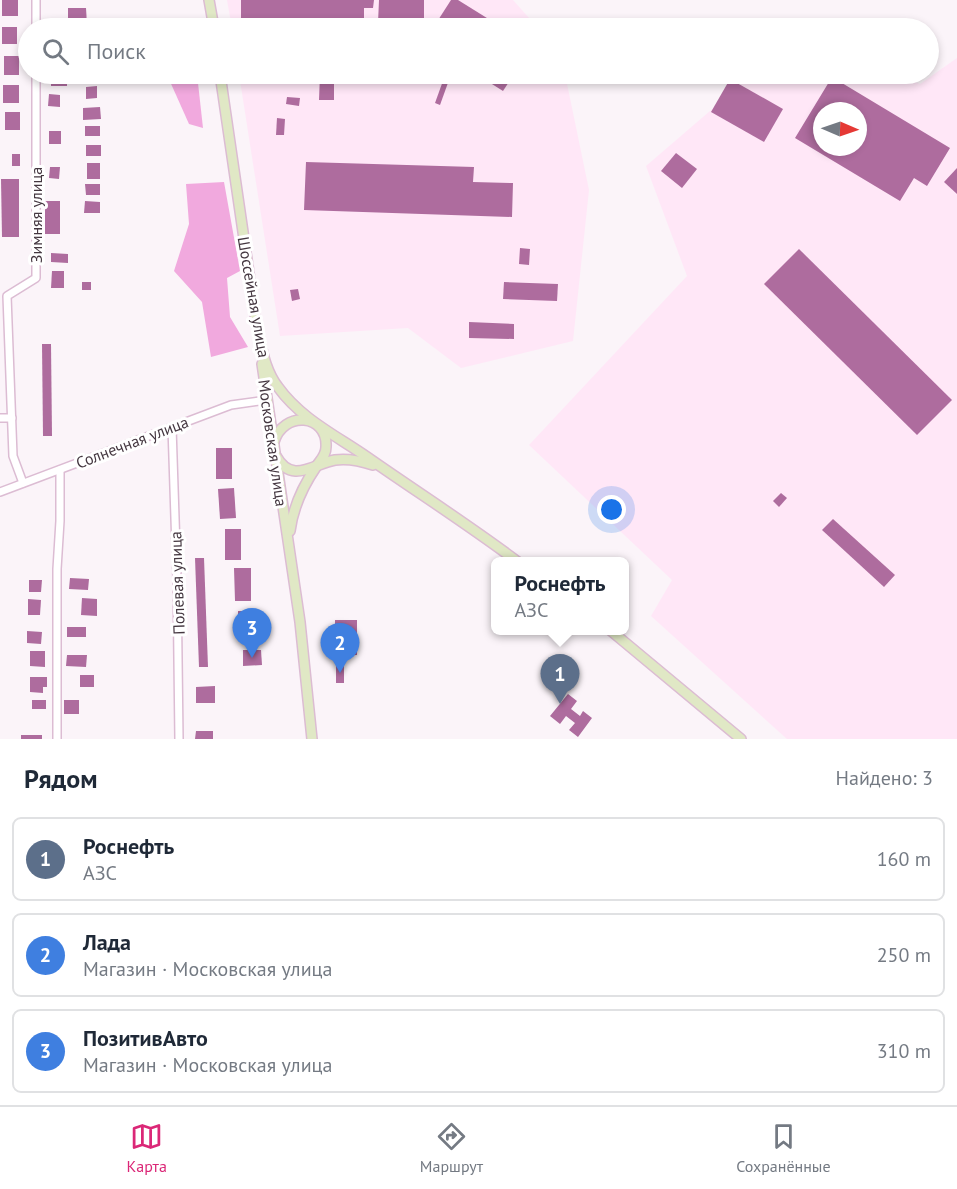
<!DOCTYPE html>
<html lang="ru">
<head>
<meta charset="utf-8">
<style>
	body { margin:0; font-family:"PT Sans",sans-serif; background:#f2f2f3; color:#1f2937 }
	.compass { position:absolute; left:813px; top:102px; width:54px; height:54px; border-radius:50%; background:#fff; box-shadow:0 3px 9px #0003; rotate:92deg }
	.you { position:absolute; left:612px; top:510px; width:21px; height:21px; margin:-15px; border:4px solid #fff; border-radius:50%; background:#1a73e8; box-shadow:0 0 0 9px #1a73e833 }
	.badge { display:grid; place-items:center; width:39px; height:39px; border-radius:50%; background:#db2777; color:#fff; font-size:20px; font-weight:700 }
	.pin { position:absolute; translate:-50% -50px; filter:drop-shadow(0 2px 3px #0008) }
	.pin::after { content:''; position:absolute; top:32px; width:21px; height:18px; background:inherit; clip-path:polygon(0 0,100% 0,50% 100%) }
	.popup { position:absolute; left:491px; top:557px; width:138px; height:78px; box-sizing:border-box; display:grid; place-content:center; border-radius:9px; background:#fff; filter:drop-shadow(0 2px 4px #0005); font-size:20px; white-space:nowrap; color:#747a83 }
	.popup b { font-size:22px; color:#1f2937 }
	.popup::after { content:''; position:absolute; left:50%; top:100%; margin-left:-12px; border:12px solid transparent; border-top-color:#fff }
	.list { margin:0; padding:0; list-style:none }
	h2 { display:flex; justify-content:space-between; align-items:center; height:78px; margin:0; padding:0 24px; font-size:26px }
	h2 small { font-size:20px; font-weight:400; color:#747a83 }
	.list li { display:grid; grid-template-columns:39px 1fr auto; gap:18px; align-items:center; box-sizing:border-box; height:84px; margin:0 12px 12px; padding:0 12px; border:2px solid #e0e1e3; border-radius:9px }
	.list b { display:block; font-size:22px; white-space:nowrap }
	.list p { margin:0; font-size:20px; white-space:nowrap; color:#747a83 }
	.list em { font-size:20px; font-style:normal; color:#747a83 }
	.icon { flex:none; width:33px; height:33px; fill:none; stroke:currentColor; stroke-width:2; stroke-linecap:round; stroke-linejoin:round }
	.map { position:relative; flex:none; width:957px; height:739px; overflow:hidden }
	.search { position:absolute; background:#fff; box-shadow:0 3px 9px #0003; left:18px; right:18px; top:18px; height:66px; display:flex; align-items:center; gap:15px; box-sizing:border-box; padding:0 21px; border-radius:33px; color:#747a83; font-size:22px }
	.sheet { height:366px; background:#fff }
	nav { display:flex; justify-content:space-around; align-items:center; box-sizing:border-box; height:84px; border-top:2px solid #e0e1e3; background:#fff; font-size:16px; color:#747a83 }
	nav a { display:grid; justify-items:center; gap:3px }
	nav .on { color:#db2777 }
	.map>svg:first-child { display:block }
	.built { fill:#ffe7f7; fill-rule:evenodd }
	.forest { fill:#f1a9de }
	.building { fill:#ae6c9e; fill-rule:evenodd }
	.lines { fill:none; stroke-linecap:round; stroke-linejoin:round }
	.minor-casing { stroke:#dcbcd3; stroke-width:10 }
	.secondary-casing { stroke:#dcbcd3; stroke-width:12 }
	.minor { stroke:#fff; stroke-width:7 }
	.secondary { stroke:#e0e8c5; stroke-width:9 }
	.labels { text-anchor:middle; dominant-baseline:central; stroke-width:6; stroke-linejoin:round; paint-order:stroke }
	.street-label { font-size:16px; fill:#443740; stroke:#fff }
</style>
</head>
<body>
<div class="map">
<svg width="957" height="739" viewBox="0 0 957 739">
	<rect width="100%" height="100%" fill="#fbf4f9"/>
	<g class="built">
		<path d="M 227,0 L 513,0 L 538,28 L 232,28 Z"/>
		<path d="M 957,58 L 957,739 L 787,739 L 651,616 L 672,580 L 529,445 L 687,276 L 646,166 L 753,74 L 896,74 L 920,84 ZM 822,111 L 858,111 L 858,147 L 822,147 Z"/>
		<path d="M 239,74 L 565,74 L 589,190 L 573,341 L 461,368 L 408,328 L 280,336 Z"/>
	</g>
	<g class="forest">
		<path d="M 169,74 L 197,74 L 203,128 L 189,124 L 168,77 Z"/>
		<path d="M 224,182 L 240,271 L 227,278 L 230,317 L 248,347 L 211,357 L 202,302 L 174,271 L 189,224 L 186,184 Z"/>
	</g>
	<g class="building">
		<rect x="2" y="0" width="16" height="16"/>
		<path d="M 241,0 L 374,0 L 373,8 L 364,8 L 364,23 L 378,23 L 379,0 L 424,0 L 424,28 L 241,28 Z"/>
		<path d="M 451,0 L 458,0 L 503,28 L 433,28 Z"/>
		<path d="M 68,8 L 86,8 L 87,25 L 68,25 Z"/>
		<rect x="2" y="27" width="15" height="17"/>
		<rect x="4" y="56" width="15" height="19"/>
		<rect x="51" y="74" width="16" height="12"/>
		<path d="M 320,74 L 401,74 L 401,82 L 334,81 L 334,100 L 319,100 Z"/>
		<path d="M 476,74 L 514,74 L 503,91 Z"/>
		<path d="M 832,77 L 950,148 L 927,186 L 914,178 L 900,201 L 795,138 ZM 822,111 L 858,111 L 858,147 L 822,147 Z"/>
		<path d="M 444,78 L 449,80 L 440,105 L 435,103 Z"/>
		<path d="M 730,79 L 783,109 L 764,142 L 711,112 Z"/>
		<rect x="3" y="85" width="16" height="18"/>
		<path d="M 97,86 L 97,98 L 86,99 L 86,87 Z"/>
		<path d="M 49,94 L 60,95 L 60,107 L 48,106 Z"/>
		<path d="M 287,97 L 300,98 L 299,106 L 286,104 Z"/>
		<path d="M 100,107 L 101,119 L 83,120 L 83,108 Z"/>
		<rect x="5" y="112" width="15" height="18"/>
		<path d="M 277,118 L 285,119 L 284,135 L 276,135 Z"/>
		<rect x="85" y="126" width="15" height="10"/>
		<rect x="49" y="131" width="12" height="13"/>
		<rect x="86" y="145" width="15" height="11"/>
		<path d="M 676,153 L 697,169 L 682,188 L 661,171 Z"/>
		<rect x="12" y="154" width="8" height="12"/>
		<path d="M 306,162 L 474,167 L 473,182 L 513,183 L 512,217 L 304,210 Z"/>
		<rect x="87" y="163" width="13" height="16"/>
		<path d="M 50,167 L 60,167 L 59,179 L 49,178 Z"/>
		<path d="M 957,168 L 957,194 L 944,182 Z"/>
		<path d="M 1,179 L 19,179 L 19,237 L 2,237 Z"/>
		<path d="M 85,184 L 100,184 L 100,195 L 86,195 Z"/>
		<rect x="45" y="201" width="15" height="33"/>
		<path d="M 85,201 L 100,202 L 100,213 L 84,213 Z"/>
		<path d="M 520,248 L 530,249 L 529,265 L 519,264 Z"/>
		<path d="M 799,249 L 952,400 L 917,435 L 764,284 Z"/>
		<path d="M 51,253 L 68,254 L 68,263 L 51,262 Z"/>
		<path d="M 52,271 L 64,271 L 64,288 L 51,288 Z"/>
		<rect x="82" y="282" width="9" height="8"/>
		<path d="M 504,282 L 558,284 L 557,301 L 503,299 Z"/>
		<path d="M 298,289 L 300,299 L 292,301 L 290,290 Z"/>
		<path d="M 469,322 L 514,324 L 514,339 L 469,338 Z"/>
		<path d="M 42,344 L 51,344 L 52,436 L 43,436 Z"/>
		<rect x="216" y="448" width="16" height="31"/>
		<path d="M 234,488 L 236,518 L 220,519 L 218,489 Z"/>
		<path d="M 781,493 L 787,498 L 779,507 L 773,501 Z"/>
		<path d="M 833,519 L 895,575 L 884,587 L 822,530 Z"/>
		<rect x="225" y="529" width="16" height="31"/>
		<path d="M 195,558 L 204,558 L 208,667 L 199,667 Z"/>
		<path d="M 234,568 L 251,568 L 251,601 L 235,601 Z"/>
		<path d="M 70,578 L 89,579 L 88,590 L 69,589 Z"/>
		<path d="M 29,580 L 42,580 L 41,592 L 29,592 Z"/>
		<path d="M 82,598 L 97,599 L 97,616 L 81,615 Z"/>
		<path d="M 28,599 L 41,600 L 40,615 L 28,615 Z"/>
		<path d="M 238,611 L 254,611 L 254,639 L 238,640 Z"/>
		<path d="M 335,620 L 357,620 L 357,655 L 332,656 L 332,638 L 335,638 Z"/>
		<rect x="67" y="627" width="19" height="10"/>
		<path d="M 27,631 L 42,632 L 41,644 L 27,643 Z"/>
		<path d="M 243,650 L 261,650 L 262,665 L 243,666 Z"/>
		<path d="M 30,651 L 45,651 L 45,667 L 30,666 Z"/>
		<path d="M 67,655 L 87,655 L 86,667 L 66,666 Z"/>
		<rect x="336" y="663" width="8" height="20"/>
		<rect x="80" y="675" width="14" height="12"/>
		<path d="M 30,677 L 47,677 L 47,687 L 43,687 L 43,693 L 30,692 Z"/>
		<path d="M 215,686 L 215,703 L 196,703 L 196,687 Z"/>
		<path d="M 568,694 L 577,701 L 571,709 L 580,716 L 583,711 L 592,718 L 578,737 L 569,730 L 575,723 L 566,716 L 560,724 L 550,716 Z"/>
		<rect x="32" y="700" width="14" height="9"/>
		<rect x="64" y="700" width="15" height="14"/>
		<path d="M 196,731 L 213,731 L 213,739 L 195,739 Z"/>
		<rect x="21" y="735" width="21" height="4"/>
	</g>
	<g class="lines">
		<defs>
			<g id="minor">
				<path d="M 36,28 L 36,0"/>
				<path d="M 0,418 L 12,418"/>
				<path d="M 172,427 L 177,579 L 179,739"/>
				<path d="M 23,483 L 13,456 L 7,296 L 36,278 L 36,74"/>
				<path d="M 0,492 L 231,405 L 267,400"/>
				<path d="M 57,739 L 57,569 L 60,521 L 60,470"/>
			</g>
			<g id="secondary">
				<path d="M 209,0 L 214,28"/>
				<path d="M 220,74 L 257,328 C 262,349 265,370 278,387 C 301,419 337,436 367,457 C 417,492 469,525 518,562"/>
				<path d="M 262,364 L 300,622 L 312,739"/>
				<path d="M 274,442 C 283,410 328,414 326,447 C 326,456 320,460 316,467 C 303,486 293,508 290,531"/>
				<path d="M 276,456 C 292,485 313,464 335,460 C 348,458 361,461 373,465"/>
				<path d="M 610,630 L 741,739"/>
			</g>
		</defs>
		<use href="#minor" class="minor-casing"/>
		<use href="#secondary" class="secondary-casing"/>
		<use href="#minor" class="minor"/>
		<use href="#secondary" class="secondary"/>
	</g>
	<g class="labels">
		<g class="street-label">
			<text transform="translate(36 215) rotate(-90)">Зимняя улица</text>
			<text transform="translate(254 297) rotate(80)">Шоссейная улица</text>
			<text transform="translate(132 442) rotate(-21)">Солнечная улица</text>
			<text transform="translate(273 443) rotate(82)">Московская улица</text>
			<text transform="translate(177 583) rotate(-92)">Полевая улица</text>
		</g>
	</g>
</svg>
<svg class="compass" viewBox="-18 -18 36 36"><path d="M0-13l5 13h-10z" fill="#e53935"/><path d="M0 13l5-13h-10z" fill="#747a83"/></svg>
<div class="you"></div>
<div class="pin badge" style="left:560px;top:704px;background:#5c6f8a">1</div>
<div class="popup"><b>Роснефть</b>АЗС</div>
<div class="pin badge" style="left:340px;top:673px;background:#3f7fe0">2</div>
<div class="pin badge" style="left:252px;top:658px;background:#3f7fe0">3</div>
<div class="search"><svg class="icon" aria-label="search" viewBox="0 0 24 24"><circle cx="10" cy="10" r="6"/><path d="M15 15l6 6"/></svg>Поиск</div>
</div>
<section class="sheet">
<h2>Рядом<small>Найдено: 3</small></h2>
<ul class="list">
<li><span class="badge" style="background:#5c6f8a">1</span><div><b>Роснефть</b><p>АЗС</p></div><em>160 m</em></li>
<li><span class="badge" style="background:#3f7fe0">2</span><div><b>Лада</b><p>Магазин · Московская улица</p></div><em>250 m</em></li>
<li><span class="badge" style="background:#3f7fe0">3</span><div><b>ПозитивАвто</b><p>Магазин · Московская улица</p></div><em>310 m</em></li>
</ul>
</section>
<nav>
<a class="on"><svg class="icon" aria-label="map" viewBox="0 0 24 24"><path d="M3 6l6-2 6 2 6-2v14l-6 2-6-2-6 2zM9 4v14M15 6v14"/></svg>Карта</a>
<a><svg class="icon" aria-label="directions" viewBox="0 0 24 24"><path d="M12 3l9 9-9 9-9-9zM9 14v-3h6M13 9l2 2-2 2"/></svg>Маршрут</a>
<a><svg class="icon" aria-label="saved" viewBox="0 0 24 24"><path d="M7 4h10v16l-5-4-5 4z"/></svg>Сохранённые</a>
</nav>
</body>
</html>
